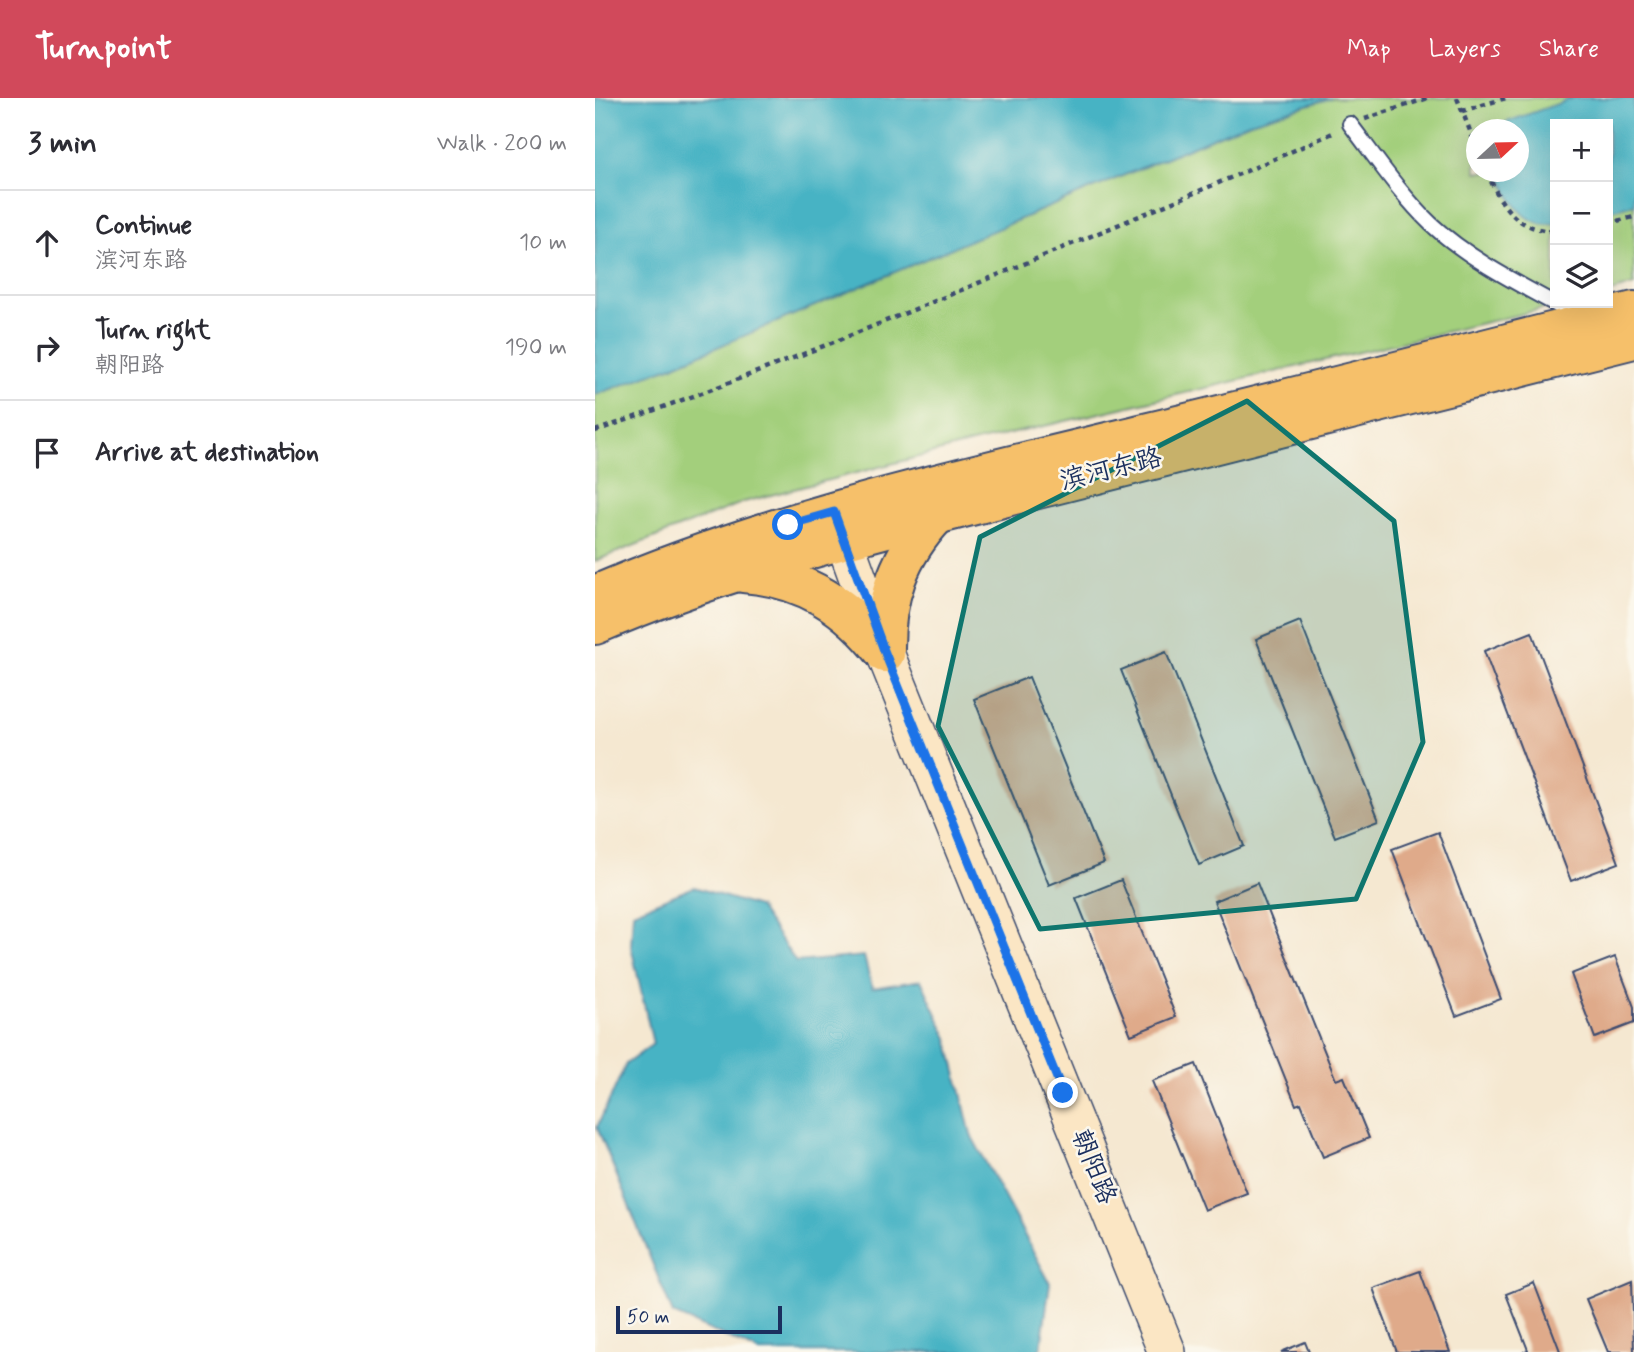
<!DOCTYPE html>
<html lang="en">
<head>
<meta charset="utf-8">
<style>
	body { margin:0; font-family:Mynerve,"LXGW WenKai TC",sans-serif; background:#f2f2f3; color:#2b2b33 }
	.controls { position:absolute; right:21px; top:21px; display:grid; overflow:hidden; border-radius:0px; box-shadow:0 7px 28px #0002 }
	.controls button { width:63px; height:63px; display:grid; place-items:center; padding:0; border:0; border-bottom:2px solid #e1e1e2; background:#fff; color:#2b2b33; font:35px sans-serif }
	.compass { position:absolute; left:871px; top:21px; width:63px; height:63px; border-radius:50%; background:#fff; box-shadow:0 7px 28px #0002; rotate:68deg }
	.scale { position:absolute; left:21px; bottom:18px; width:166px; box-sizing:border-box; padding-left:7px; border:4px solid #1b2f5e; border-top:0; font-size:19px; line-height:24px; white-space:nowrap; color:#1b2f5e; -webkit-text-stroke:5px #fbf7ec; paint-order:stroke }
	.stop { position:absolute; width:21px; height:21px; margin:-16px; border:5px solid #1a73e8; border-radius:50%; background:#fff }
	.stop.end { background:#1a73e8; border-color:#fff; box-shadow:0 2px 7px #0008 }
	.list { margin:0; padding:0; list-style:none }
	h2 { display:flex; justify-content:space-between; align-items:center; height:91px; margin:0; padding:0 28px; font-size:30px }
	h2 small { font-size:23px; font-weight:400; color:#7c7c81 }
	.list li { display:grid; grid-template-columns:46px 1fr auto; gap:21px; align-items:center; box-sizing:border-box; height:105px; padding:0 28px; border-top:2px solid #e1e1e2 }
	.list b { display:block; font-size:26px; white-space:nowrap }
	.list p { margin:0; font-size:23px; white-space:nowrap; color:#7c7c81 }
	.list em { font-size:23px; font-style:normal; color:#7c7c81 }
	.icon { flex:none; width:38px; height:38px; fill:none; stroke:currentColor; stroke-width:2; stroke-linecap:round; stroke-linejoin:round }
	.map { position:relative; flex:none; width:1039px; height:1254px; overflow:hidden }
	header { display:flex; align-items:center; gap:42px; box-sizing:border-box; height:98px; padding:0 35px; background:#d1495b; color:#fff }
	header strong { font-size:33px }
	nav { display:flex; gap:38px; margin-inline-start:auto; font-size:24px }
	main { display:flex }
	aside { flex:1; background:#fff }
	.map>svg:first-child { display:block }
	.green { fill:#a3cf7c; stroke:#5f7f6d; stroke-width:2; fill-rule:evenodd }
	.water { fill:#47b3c4; stroke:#317191; stroke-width:2 }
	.building { fill:#dfaa8a }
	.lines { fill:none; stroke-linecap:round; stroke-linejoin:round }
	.lane-casing { stroke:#3c4b6f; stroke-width:18 }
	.secondary-casing { stroke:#3c4b6f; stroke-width:40 }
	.primary-casing { stroke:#3c4b6f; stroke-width:42 }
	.path { stroke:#3c4b6f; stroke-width:4.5; stroke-dasharray:5 5; stroke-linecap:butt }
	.lane { stroke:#fff; stroke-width:14 }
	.secondary { stroke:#fbe6c4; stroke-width:37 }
	.primary { stroke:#f6c06b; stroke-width:38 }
	.route { stroke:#1a73e8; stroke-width:9 }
	.marked { fill:#0f766e; fill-opacity:0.2; stroke:#0f766e; stroke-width:5; stroke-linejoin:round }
	.labels { text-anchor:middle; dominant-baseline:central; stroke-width:5; stroke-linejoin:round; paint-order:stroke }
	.street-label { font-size:26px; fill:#1b2f5e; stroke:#fbf7ec }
</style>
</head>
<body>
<header>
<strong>Turnpoint</strong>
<nav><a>Map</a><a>Layers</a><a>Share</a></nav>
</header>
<main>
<aside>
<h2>3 min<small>Walk · 200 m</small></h2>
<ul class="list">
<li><svg class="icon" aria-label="ahead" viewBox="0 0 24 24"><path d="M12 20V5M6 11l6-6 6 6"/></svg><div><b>Continue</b><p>滨河东路</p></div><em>10 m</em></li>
<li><svg class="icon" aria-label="right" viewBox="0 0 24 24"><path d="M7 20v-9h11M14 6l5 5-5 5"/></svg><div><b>Turn right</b><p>朝阳路</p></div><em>190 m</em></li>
<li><svg class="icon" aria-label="arrive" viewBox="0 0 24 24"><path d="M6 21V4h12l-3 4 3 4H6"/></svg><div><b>Arrive at destination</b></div></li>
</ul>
</aside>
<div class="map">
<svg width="1039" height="1254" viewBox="0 0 1039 1254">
	<rect width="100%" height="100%" fill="#fbf7ec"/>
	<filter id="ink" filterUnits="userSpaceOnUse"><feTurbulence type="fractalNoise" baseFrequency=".0143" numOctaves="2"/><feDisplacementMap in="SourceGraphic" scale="14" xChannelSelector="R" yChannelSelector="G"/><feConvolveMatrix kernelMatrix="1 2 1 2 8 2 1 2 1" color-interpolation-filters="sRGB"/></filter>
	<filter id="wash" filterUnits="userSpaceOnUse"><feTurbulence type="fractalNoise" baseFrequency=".00686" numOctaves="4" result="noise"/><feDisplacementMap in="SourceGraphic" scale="28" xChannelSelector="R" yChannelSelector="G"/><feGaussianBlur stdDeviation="1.57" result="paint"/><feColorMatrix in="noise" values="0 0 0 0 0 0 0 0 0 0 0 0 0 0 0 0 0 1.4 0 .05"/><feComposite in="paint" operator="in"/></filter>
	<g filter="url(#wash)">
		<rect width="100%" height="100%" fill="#f5e8d1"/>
		<path class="green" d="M 736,0 L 1039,0 L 1039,187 L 1013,195 L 1013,26 L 960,26 L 960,205 L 973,205 L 377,345 L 149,404 L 0,463 L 0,297 L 75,269 L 655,24 ZM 881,32 L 923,32 L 923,74 L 881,74 Z"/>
		<g class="water">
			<path d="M 0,0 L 736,0 L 655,24 L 75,269 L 0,297 Z"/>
			<path d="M 979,0 L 1039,0 L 1039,106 L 1013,113 L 1013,26 L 960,26 L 960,125 C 931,132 911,98 906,74 L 923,74 L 923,32 L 900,31 L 903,27 Z"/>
			<path d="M 99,789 L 163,809 L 201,864 L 269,858 L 277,890 L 326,882 L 353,940 L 376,1037 L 455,1185 L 446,1249 L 442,1254 L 165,1254 L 78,1216 L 2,1029 L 31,966 L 58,946 L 36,848 L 38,814 Z"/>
		</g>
		<g id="blocks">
			<g class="building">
				<path d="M 705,523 L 784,722 L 740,739 L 661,541 Z"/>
				<path d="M 937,534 L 1024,765 L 976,783 L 889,553 Z"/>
				<path d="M 571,554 L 649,748 L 604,767 L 526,572 Z"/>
				<path d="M 434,579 L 509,765 L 454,787 L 379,601 Z"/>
				<path d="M 843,734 L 906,901 L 861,918 L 797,751 Z"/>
				<path d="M 526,782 L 581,919 L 536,937 L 481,800 Z"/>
				<path d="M 662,785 L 741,982 L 749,979 L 774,1040 L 728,1059 L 706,1005 L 701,1007 L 619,803 Z"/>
				<path d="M 1020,859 L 1039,909 L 1039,925 L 1000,940 L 976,876 Z"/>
				<path d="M 601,966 L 652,1095 L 609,1112 L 557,983 Z"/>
				<path d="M 825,1173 L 855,1254 L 802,1254 L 778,1190 Z"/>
				<path d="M 1037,1182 L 1039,1254 L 1013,1254 L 991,1201 Z"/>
				<path d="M 939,1185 L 965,1253 L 962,1254 L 928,1254 L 933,1252 L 911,1196 Z"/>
				<path d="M 710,1244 L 714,1254 L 686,1254 Z"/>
			</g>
		</g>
	</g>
	<g filter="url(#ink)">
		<use href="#blocks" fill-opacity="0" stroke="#3c4b6f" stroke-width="2"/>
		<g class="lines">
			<defs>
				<path id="lane" d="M 755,26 C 781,60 805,96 836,126 C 878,165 936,192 986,220"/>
				<path id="secondary" d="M 239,414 L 290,555 L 572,1254"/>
				<g id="primary">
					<path d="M 148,475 C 209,479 254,508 290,555"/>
					<path d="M 0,497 C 176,421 364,380 550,335 C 714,296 876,254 1039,213"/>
					<path d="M 0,527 C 146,464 301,427 455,388 C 650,338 844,290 1039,241"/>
					<path d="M 290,555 C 289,500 304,457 342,417"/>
				</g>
			</defs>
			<use href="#lane" class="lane-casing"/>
			<use href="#secondary" class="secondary-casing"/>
			<use href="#primary" class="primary-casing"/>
			<g class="path">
				<path d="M 862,0 L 881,48"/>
				<path d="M 867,13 L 911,0"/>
				<path d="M 770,21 L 833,0"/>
				<path d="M 892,74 C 906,107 920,132 960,133"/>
				<path d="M 1013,125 L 1039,119"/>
				<path d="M 0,333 C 152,281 300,220 448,158 C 546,117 643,78 740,34"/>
			</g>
			<use href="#lane" class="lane"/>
			<use href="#secondary" class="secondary"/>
			<use href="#primary" class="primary"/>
		</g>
	</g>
	<g class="lines" filter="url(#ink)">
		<path class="route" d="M 193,427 L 239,414 L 290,555 L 468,995"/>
	</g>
	<path class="marked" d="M 652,303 L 799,423 L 828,644 L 761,801 L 445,831 L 343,628 L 385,439 Z"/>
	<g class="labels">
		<g class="street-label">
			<text transform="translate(516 372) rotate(-14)">滨河东路</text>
			<text transform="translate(498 1069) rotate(68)">朝阳路</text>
		</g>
	</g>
</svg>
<div class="controls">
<button>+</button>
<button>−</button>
<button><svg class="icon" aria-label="layers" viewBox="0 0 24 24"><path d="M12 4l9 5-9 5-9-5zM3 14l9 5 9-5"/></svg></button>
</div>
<svg class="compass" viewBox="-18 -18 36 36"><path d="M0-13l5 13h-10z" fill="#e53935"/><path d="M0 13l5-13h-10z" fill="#7c7c81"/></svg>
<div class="scale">50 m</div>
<div class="stop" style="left:193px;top:427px"></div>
<div class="stop end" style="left:468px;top:995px"></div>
</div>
</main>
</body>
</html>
